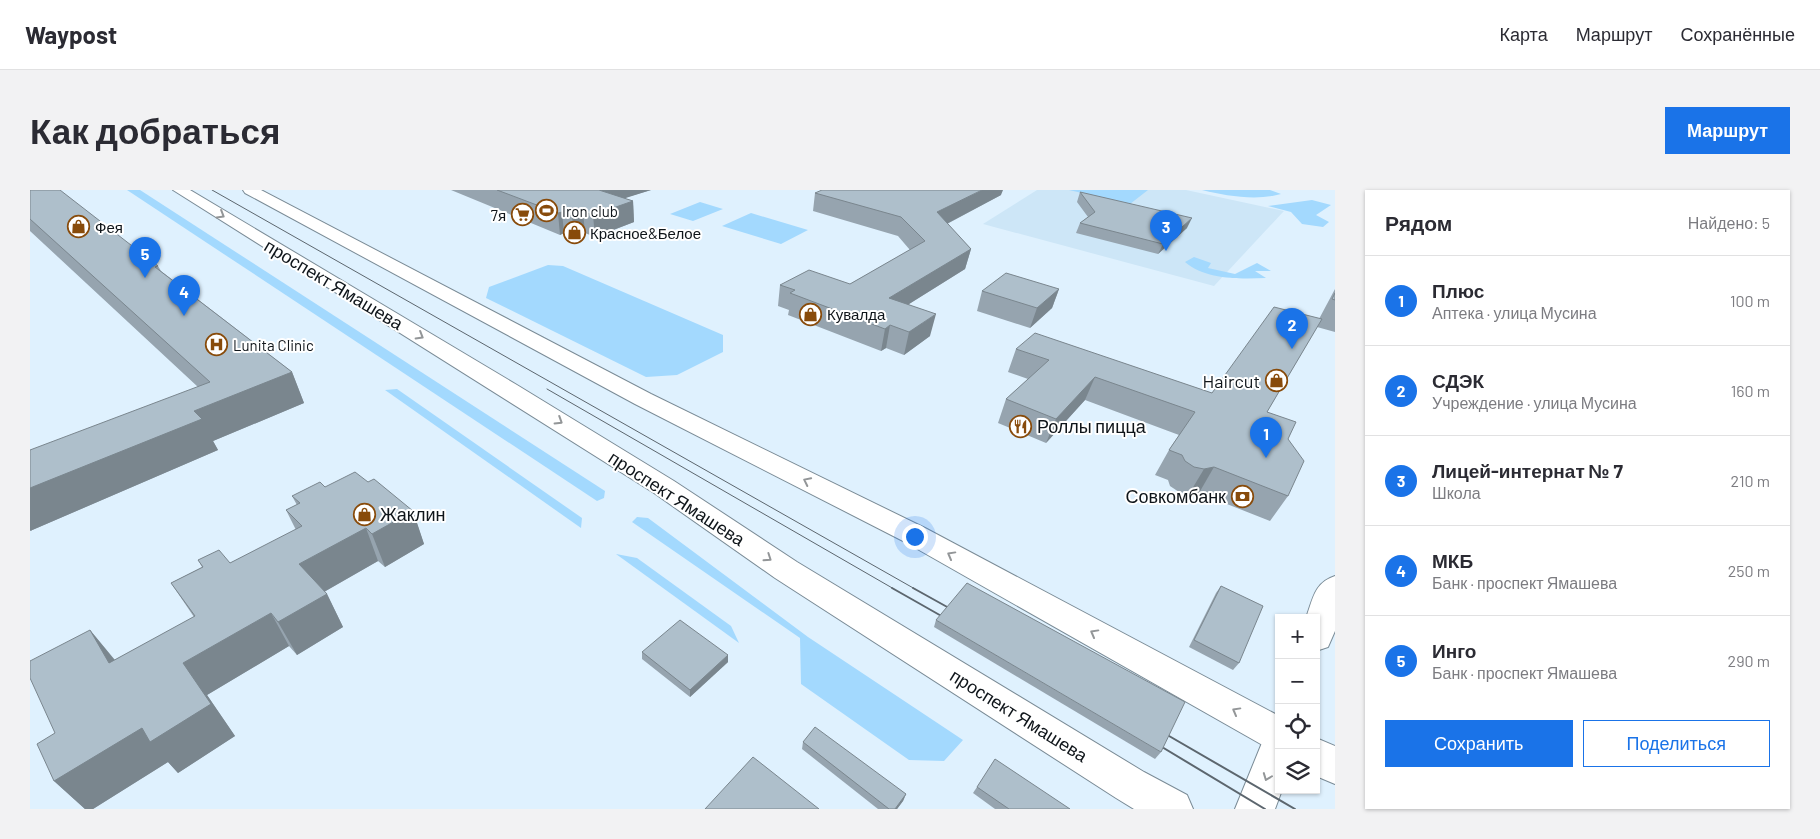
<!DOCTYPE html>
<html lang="ru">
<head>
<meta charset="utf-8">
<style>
	body { margin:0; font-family:Barlow,sans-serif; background:#f2f2f3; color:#2b2b33 }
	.controls { position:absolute; right:15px; bottom:15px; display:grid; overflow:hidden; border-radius:0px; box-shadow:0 1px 4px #0004 }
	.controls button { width:45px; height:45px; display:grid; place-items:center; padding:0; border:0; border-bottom:1px solid #e1e1e2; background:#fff; color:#2b2b33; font:25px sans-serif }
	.you { position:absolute; left:884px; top:346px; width:18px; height:18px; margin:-12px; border:4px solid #fff; border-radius:50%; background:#1a73e8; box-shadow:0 0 0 8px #1a73e833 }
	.badge { display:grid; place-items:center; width:32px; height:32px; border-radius:50%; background:#1a73e8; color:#fff; font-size:16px; font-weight:700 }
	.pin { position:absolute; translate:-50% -41px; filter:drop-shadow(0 1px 2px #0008) }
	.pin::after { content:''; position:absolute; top:26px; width:18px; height:15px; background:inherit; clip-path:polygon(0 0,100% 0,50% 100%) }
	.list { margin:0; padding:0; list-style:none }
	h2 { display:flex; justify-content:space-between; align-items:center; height:65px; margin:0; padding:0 20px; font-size:21px }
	h2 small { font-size:16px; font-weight:400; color:#7c7c81 }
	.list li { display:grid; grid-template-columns:32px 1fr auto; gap:15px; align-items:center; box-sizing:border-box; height:90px; padding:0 20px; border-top:1px solid #e1e1e2 }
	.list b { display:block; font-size:19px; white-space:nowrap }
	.list p { margin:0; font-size:16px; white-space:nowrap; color:#7c7c81 }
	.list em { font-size:16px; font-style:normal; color:#7c7c81 }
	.actions { display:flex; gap:10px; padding:15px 20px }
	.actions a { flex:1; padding:11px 0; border:1px solid #1a73e8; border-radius:0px; text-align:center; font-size:18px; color:#1a73e8 }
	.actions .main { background:#1a73e8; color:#fff }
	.icon { flex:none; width:28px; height:28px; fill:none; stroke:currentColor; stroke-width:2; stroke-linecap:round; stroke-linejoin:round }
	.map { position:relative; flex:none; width:1305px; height:619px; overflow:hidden; border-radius:0px }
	header { display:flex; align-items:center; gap:30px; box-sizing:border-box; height:70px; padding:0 25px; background:#fff; border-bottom:1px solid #e1e1e2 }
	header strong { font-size:24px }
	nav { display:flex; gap:28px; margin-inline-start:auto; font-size:18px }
	.intro { display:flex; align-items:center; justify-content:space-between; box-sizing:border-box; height:120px; padding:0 30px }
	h1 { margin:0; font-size:35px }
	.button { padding:12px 22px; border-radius:0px; background:#1a73e8; color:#fff; font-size:18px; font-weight:700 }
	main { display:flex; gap:30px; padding:0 30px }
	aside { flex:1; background:#fff; border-radius:0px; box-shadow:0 1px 4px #0004 }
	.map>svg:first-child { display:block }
	.built { fill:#cde6f7 }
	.green { fill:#a3d9fe }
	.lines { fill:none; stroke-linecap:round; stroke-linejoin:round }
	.minor-casing { stroke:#7a8b96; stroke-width:2 }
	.major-casing { stroke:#7a8b96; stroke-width:2 }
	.minor { fill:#fff; fill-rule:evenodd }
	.major { fill:#fff; fill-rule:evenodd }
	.tram-far1 { stroke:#5c666e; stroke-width:1 }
	.tram { stroke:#5c666e; stroke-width:2 }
	.wall { fill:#96a4af }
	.shaded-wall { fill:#7a868e }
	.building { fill:#aebfcb; stroke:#7a868e }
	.oneway { stroke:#939698 }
	.labels { text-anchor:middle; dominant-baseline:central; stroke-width:4; stroke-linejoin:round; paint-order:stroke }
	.far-poi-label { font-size:15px; fill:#0f151a; stroke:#fff; text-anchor:start }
	.street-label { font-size:18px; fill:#0f151a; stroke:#fff }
	.poi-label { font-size:18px; fill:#0f151a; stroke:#fff; text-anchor:end }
</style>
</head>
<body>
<header>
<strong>Waypost</strong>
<nav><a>Карта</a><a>Маршрут</a><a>Сохранённые</a></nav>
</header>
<div class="intro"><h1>Как добраться</h1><a class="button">Маршрут</a></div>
<main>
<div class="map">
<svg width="1305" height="619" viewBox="0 0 1305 619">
	<rect width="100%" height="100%" fill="#dff1fe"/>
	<path class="built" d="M 1007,0 L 1156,0 L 1254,21 L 1184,96 L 953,34 Z"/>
	<g class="green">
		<path d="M 97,0 L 110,0 L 575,301 L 574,308 L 567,311 Z"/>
		<path d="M 1039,0 L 1118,0 L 1100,14 Z"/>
		<path d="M 1172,0 L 1240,0 L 1251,4 C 1227,11 1196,6 1172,0 Z"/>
		<path d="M 1282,10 L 1301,15 L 1286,25 L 1299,32 L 1293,37 L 1272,34 L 1261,22 L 1238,16 Z"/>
		<path d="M 670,12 L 693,19 L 663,31 L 640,24 Z"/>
		<path d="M 721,23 L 778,40 L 751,54 L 692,36 Z"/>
		<path d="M 1164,67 L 1181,73 L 1178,78 L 1205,84 L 1227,73 L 1241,81 L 1225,81 L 1236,88 C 1210,89 1176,90 1155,72 Z"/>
		<path d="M 518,75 L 533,76 L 693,145 L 693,162 L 647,185 L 616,187 L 456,108 L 459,97 Z"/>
		<path d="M 367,199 L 552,328 L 551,338 L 355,200 Z"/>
		<path d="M 607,327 L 618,328 L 778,447 L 933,550 L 914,571 L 879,570 L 771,494 L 770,448 L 602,332 Z"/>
		<path d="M 586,364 L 607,368 L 701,436 L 709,453 Z"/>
	</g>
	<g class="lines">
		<defs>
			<g id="minor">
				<path d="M 1305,386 L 1305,441 L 1298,457 L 1286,461 L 1286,428 L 1276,428 C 1283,409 1284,393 1305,386 Z"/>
				<path d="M 1249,538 L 1249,600 L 1252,600 L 1245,619 L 1205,619 L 1236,543 Z"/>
			</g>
			<g id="major">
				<path d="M 143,0 L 160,0 L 487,195 L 644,291 L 767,372 L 1114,582 L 1157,605 L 1163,619 L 1104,619 L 1086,608 L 745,388 L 624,303 Z"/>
				<path d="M 213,0 L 231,0 L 621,204 L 895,338 L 1249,526 L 1249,562 L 1236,557 L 875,352 L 605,214 L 215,3 Z"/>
				<path d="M 1286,548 L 1305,556 L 1305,594 L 1286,586 Z"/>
			</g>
		</defs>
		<use href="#minor" class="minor-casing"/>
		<use href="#major" class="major-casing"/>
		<use href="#minor" class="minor"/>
		<use href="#major" class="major"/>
		<g class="tram-far1">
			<path d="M 182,0 L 885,399"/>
			<path d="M 517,199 L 864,399"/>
		</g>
		<g class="tram">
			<path d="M 862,398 L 922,432"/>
			<path d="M 883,398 L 928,423"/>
			<path d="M 1127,539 L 1265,619"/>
			<path d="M 1122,551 L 1235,619"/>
		</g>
	</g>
	<g class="wall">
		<path d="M 0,0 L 128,76 L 131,81 L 262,182 L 274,213 L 183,251 L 188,260 L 0,341 L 168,197 L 0,41 Z"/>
		<path d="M 421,0 L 621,0 L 594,8 L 603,11 L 604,32 L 565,47 L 555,43 L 544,47 L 534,43 L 530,45 Z"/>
		<path d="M 1050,2 L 1157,38 L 1128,64 L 1046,43 L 1050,33 L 1058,27 L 1047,12 Z"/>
		<path d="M 785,3 L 971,5 L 917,34 L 941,59 L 935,79 L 879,114 L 900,146 L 874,165 L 856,158 L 851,161 L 758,125 L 759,120 L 748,116 L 750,95 L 820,94 L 880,60 L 868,46 L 783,21 Z"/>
		<path d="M 1029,99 L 1022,118 L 1000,138 L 947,121 L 952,101 Z"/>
		<path d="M 1305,99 L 1305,142 L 1287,137 L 1237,222 L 1258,249 L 1258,306 L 1240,331 L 1169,303 L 1159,304 L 1149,302 L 1140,296 L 1138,290 L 1125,285 L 1139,260 L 1149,245 L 1055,210 L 1016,253 L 968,233 L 976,209 L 998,189 L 978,182 L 986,159 L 1182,203 L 1289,129 Z"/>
		<path d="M 338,292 L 383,321 L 394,354 L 355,377 L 348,371 L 294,402 L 297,404 L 313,437 L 267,465 L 259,456 L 177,505 L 205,546 L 148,583 L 138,572 L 63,619 L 55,619 L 24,591 L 25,543 L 60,440 L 85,470 L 164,427 L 141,393 L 172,377 L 168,370 L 200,373 L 266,340 L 256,320 L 267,315 L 262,306 L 295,297 Z"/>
		<path d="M 1191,396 L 1209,473 L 1203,480 L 1159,457 L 1186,403 Z"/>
		<path d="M 906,430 L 1131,562 L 1125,569 L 904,437 Z"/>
		<path d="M 612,462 L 698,465 L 698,472 L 660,507 L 612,469 Z"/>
		<path d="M 773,552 L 876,604 L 873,611 L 867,619 L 848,619 L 772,559 Z"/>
		<path d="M 947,597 L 1040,619 L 965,619 L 943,603 Z"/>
	</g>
	<g class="shaded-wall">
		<path d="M 563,0 L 621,0 L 564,18 Z"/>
		<path d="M 952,0 L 973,0 L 971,5 L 903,41 L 907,22 Z"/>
		<path d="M 603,11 L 604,32 L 565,47 L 563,25 Z"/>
		<path d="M 532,22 L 534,43 L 530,45 L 528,23 Z"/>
		<path d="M 553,22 L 555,43 L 544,47 L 542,26 Z"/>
		<path d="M 1162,28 L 1157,38 L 1128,64 L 1133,54 Z"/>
		<path d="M 941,59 L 935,79 L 855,129 L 859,108 Z"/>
		<path d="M 1029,99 L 1022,118 L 1000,138 L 1007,118 Z"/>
		<path d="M 906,124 L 900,146 L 874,165 L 879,142 Z"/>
		<path d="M 860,135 L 856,158 L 851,161 L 855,139 Z"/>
		<path d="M 262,182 L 274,213 L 183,251 L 188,260 L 0,341 L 0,298 L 164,221 Z"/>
		<path d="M 1065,187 L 1055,210 L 1016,253 L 1026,229 Z"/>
		<path d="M 1184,277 L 1169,303 L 1159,304 L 1174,279 Z"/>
		<path d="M 383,321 L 394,354 L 355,377 L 342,344 Z"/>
		<path d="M 336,338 L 348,371 L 285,407 L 269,374 Z"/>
		<path d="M 297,404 L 313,437 L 267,465 L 248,432 Z"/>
		<path d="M 241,423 L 259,456 L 177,505 L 205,546 L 148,583 L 138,572 L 63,619 L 55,619 L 24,591 L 153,473 Z"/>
		<path d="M 60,440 L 87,473 L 79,473 Z"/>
		<path d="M 698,465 L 698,472 L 660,507 L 660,500 Z"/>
		<path d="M 876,604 L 873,611 L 867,619 L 865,619 Z"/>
	</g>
	<g class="building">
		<path d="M 0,0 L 30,0 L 128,76 L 125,77 L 262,182 L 164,221 L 172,229 L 0,298 L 0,260 L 180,192 L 0,29 Z"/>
		<path d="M 467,0 L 569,0 L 603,11 L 563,25 L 553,22 L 542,26 L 532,22 L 528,23 Z"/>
		<path d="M 792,0 L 952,0 L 907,22 L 941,59 L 859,108 L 906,124 L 879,142 L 860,135 L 855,139 L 760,103 L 765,100 L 750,95 L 779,80 L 820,94 L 895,51 L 871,27 L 785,3 Z"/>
		<path d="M 1050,2 L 1162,28 L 1133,54 L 1050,33 L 1065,22 Z"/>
		<path d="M 976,83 L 1029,99 L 1007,118 L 952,101 Z"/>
		<path d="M 1305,103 L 1305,110 L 1302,109 Z"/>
		<path d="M 1244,117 L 1292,129 L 1237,222 L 1266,232 L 1258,249 L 1274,271 L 1258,306 L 1184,277 L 1174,279 L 1164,277 L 1155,271 L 1152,265 L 1139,260 L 1165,222 L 1065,187 L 1026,229 L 976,209 L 1019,170 L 986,159 L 1005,143 L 1182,203 Z"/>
		<path d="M 325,282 L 338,292 L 344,289 L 383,321 L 342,344 L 336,338 L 269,374 L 297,404 L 248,432 L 241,423 L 153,473 L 181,514 L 120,552 L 112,538 L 24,591 L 7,554 L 25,543 L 0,488 L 0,471 L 60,440 L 79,473 L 165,426 L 141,393 L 173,377 L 168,370 L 189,360 L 200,373 L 272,336 L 256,320 L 270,313 L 262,306 L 290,292 L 295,297 Z"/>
		<path d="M 937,393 L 1155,512 L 1131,562 L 906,430 Z"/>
		<path d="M 1191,396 L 1233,416 L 1209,473 L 1164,450 Z"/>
		<path d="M 650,430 L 698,465 L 660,500 L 612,462 Z"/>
		<path d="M 785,537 L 876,604 L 865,619 L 859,619 L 773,552 Z"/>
		<path d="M 723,567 L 789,619 L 675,619 Z"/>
		<path d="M 965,569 L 1040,619 L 979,619 L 947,597 Z"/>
	</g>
	<defs><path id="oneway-chevron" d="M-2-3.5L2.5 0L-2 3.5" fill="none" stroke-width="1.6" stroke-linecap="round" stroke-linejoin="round" transform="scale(1.25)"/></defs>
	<g class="oneway">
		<use href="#oneway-chevron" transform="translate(191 25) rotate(31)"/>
		<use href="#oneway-chevron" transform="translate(390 146) rotate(31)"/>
		<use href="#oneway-chevron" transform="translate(529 231) rotate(32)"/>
		<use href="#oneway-chevron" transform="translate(777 291) rotate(-154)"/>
		<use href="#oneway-chevron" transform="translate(921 365) rotate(-151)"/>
		<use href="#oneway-chevron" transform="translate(738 368) rotate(34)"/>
		<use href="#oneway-chevron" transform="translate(1064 443) rotate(-151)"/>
		<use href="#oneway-chevron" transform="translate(1206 521) rotate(-151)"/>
		<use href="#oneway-chevron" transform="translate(1237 587) rotate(111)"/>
	</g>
	<defs>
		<symbol id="stadium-ring" viewBox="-11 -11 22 22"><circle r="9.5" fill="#fff" stroke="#884b0b" stroke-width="1.5"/><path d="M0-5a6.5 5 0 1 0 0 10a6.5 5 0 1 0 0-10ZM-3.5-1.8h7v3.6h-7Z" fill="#884b0b"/></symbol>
		<symbol id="supermarket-ring" viewBox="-11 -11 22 22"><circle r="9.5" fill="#fff" stroke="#884b0b" stroke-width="1.5"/><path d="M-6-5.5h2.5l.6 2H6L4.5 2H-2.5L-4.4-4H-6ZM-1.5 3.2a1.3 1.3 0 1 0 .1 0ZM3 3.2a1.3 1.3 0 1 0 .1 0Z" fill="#884b0b"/></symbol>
		<symbol id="shop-ring" viewBox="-11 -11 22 22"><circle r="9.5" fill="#fff" stroke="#884b0b" stroke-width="1.5"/><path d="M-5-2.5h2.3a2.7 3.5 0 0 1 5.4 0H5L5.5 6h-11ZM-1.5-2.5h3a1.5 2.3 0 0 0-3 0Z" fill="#884b0b"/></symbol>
		<symbol id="hospital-ring" viewBox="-11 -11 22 22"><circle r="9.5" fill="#fff" stroke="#884b0b" stroke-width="1.5"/><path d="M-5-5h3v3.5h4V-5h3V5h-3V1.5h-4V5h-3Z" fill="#884b0b"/></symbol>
		<symbol id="restaurant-ring" viewBox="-11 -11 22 22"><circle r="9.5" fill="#fff" stroke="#884b0b" stroke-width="1.5"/><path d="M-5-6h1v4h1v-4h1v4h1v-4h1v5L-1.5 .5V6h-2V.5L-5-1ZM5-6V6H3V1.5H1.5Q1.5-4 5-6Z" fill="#884b0b"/></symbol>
		<symbol id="bank-ring" viewBox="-11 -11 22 22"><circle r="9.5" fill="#fff" stroke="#884b0b" stroke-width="1.5"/><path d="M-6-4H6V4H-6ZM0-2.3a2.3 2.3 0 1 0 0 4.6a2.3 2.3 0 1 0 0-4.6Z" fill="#884b0b"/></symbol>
	</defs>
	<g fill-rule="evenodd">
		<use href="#stadium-ring" x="504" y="8" width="25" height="25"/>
		<use href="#supermarket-ring" x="480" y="12" width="25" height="25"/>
		<use href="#shop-ring" x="36" y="24" width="25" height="25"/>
		<use href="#shop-ring" x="532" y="30" width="25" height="25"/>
		<use href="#shop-ring" x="768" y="112" width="25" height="25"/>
		<use href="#hospital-ring" x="174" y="142" width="25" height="25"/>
		<use href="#shop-ring" x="1234" y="178" width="25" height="25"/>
		<use href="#restaurant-ring" x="978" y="224" width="25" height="25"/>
		<use href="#bank-ring" x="1200" y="294" width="25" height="25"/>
		<use href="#shop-ring" x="322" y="312" width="25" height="25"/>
	</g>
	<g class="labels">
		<g class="far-poi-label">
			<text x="532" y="21">Iron club</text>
			<text x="476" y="25" text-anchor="end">7я</text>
			<text x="65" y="37">Фея</text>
			<text x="560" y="43">Красное&amp;Белое</text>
			<text x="797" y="124">Кувалда</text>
			<text x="203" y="155">Lunita Clinic</text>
		</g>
		<g class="street-label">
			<text transform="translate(304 94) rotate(31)">проспект Ямашева</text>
			<text transform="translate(647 308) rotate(33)">проспект Ямашева</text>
			<text transform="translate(989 525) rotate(32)">проспект Ямашева</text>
		</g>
		<g class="poi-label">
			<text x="1230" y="191">Haircut</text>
			<text x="1007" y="236" text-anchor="start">Роллы пицца</text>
			<text x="1196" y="306">Совкомбанк</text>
			<text x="350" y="324" text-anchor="start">Жаклин</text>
		</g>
	</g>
</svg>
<div class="controls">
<button>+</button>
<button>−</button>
<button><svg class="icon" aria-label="locate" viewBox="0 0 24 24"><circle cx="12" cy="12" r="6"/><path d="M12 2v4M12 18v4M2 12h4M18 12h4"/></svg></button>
<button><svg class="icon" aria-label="layers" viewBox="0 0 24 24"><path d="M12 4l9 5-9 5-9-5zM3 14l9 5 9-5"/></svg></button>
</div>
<div class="you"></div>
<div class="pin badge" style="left:1236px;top:268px">1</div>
<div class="pin badge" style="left:1262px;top:159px">2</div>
<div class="pin badge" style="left:1136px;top:61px">3</div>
<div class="pin badge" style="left:154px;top:126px">4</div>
<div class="pin badge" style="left:115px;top:88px">5</div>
</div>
<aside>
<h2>Рядом<small>Найдено: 5</small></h2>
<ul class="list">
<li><span class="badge">1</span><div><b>Плюс</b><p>Аптека · улица Мусина</p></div><em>100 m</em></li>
<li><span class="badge">2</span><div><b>СДЭК</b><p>Учреждение · улица Мусина</p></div><em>160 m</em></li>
<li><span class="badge">3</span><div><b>Лицей-интернат № 7</b><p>Школа</p></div><em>210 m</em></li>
<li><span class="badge">4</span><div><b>МКБ</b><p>Банк · проспект Ямашева</p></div><em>250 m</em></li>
<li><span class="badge">5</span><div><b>Инго</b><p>Банк · проспект Ямашева</p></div><em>290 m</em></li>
</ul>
<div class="actions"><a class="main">Сохранить</a><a>Поделиться</a></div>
</aside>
</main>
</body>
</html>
